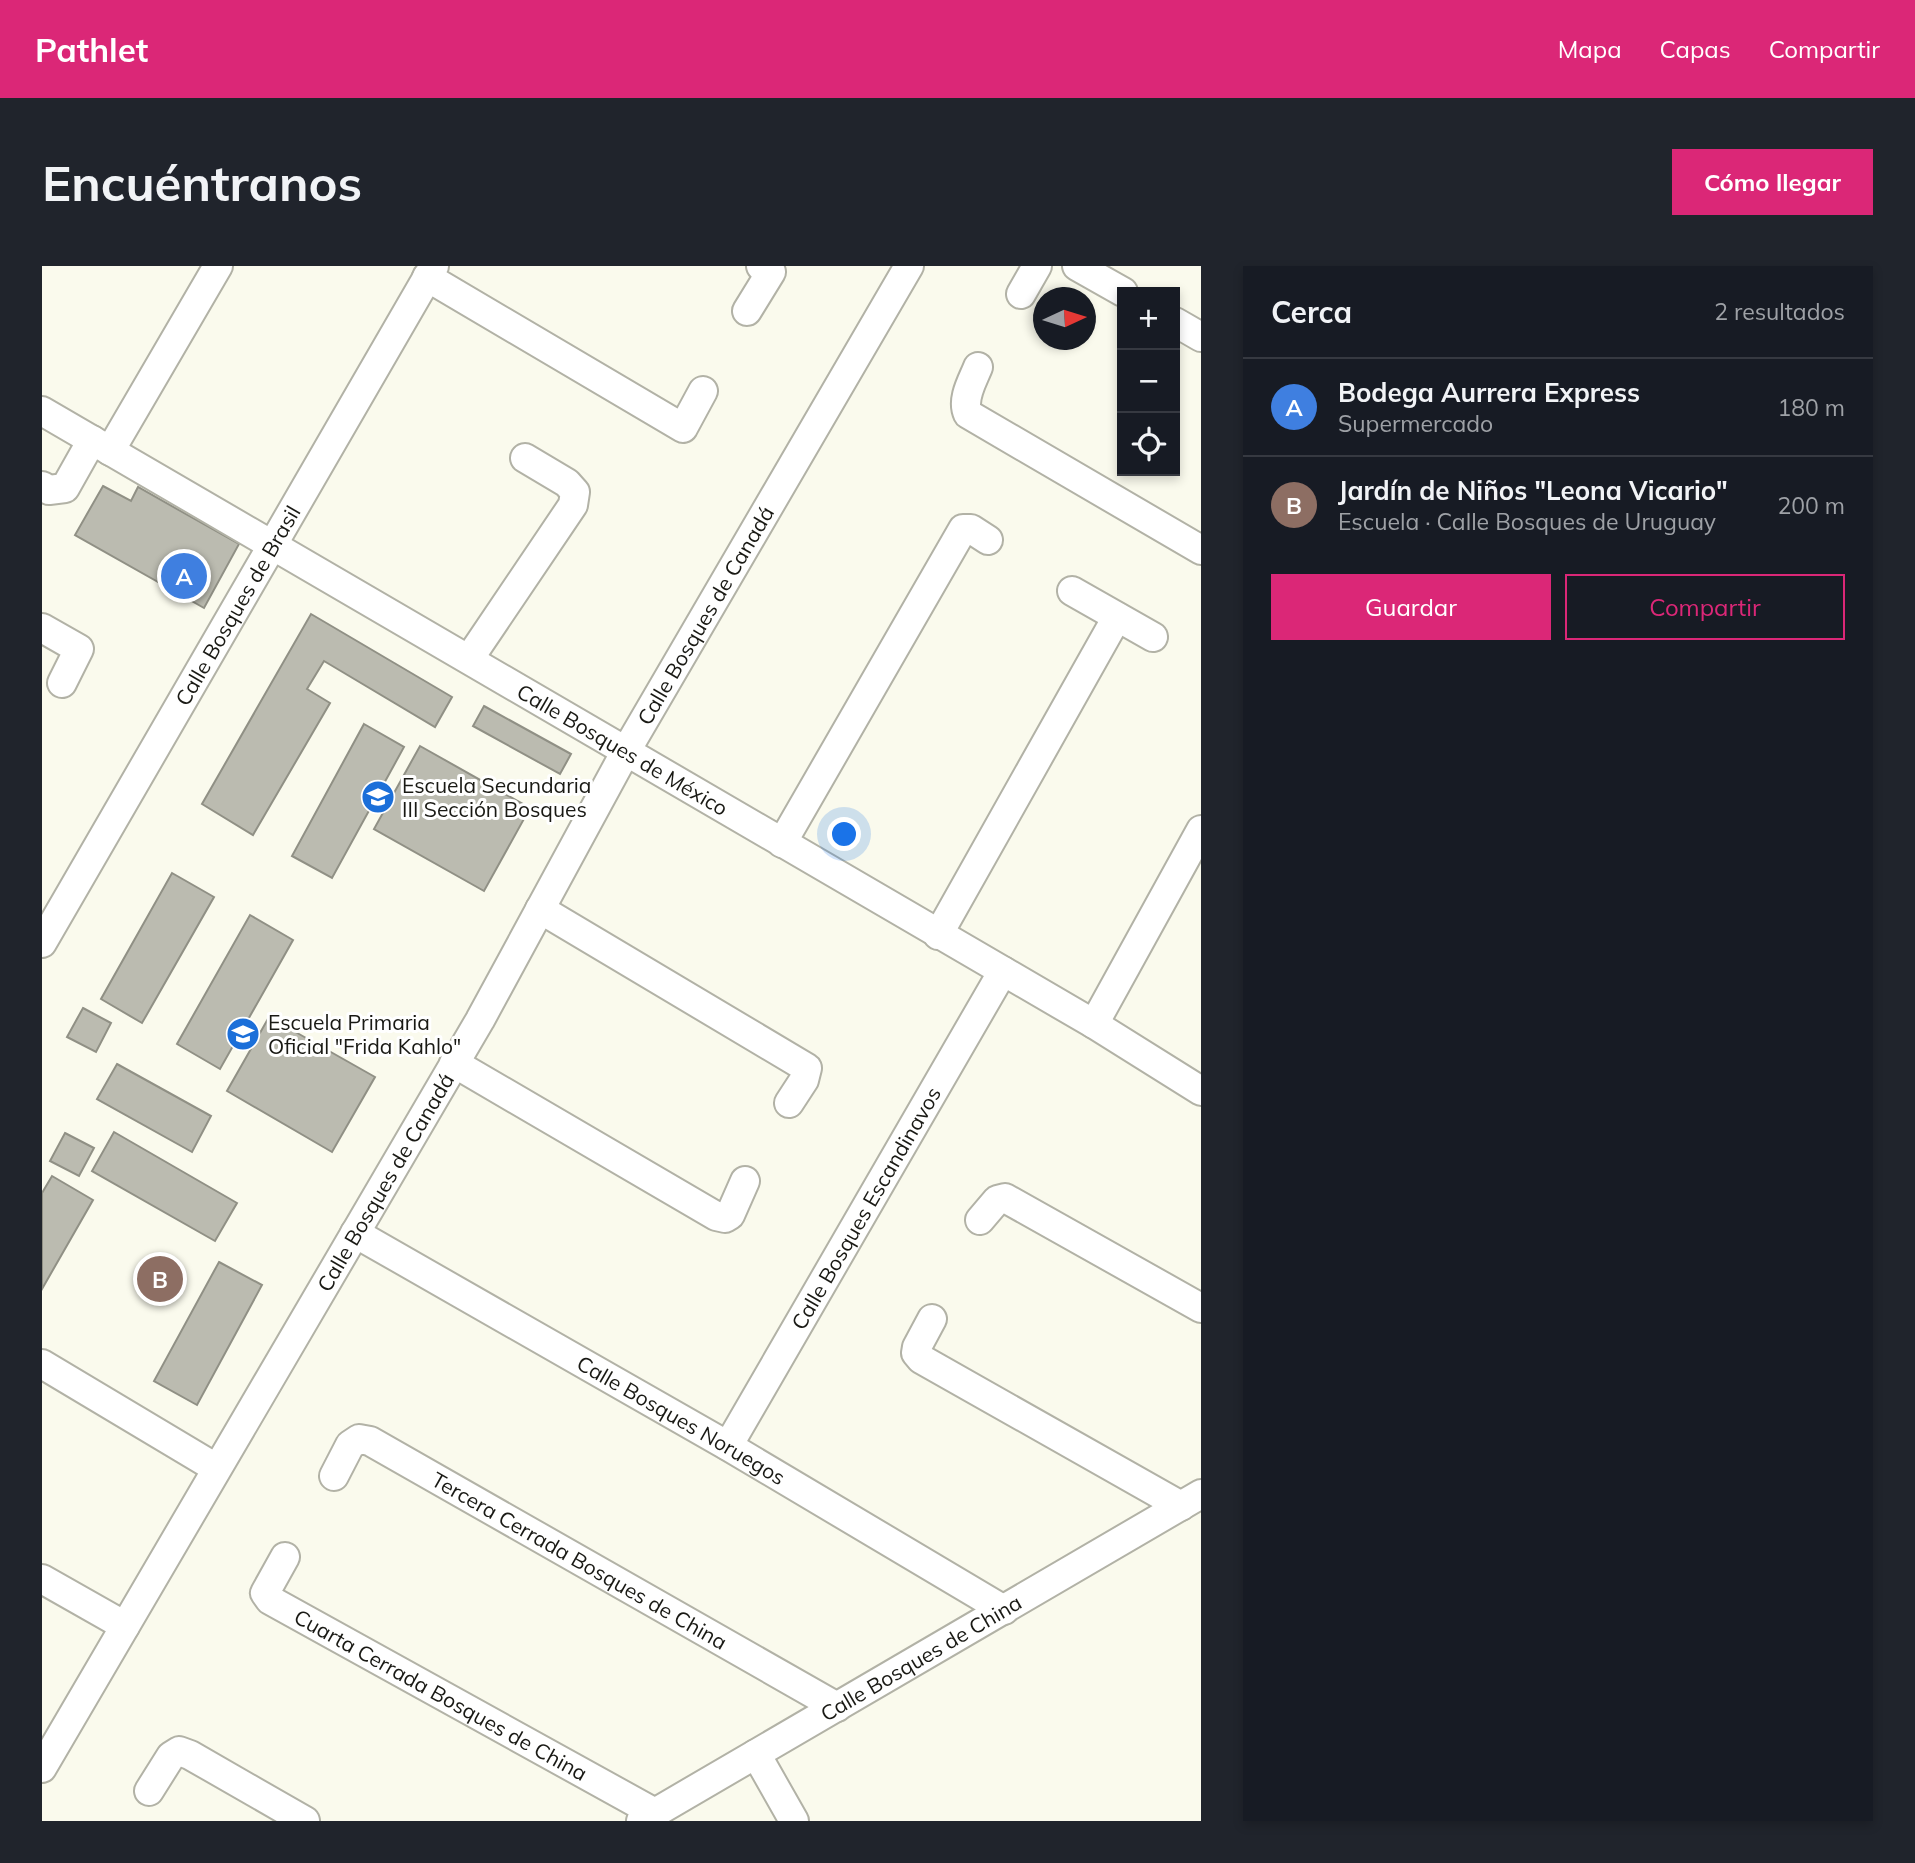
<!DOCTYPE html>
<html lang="es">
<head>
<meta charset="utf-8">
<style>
	body { margin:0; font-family:Mulish,sans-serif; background:#20242c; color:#f1f3f6 }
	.controls { position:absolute; right:21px; top:21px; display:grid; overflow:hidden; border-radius:0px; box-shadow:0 4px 10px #0003 }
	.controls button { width:63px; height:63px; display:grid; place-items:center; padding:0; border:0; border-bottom:2px solid #363941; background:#171b24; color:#f1f3f6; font:35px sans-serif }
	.compass { position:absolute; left:991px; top:21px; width:63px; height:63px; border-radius:50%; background:#171b24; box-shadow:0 4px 10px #0003; rotate:86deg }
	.you { position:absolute; left:803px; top:569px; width:24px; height:24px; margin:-18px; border:5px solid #fff; border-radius:50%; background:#1a73e8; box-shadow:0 0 0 10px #1a73e833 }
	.badge { display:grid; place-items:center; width:46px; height:46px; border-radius:50%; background:#db2777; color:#fff; font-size:23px; font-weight:700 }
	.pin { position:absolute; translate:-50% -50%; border:4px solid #fff; box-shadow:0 2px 7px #0006 }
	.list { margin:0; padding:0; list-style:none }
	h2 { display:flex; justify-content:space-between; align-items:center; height:91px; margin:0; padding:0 28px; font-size:30px }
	h2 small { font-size:23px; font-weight:400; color:#9ea1a6 }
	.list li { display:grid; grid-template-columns:46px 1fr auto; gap:21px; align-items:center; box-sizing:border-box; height:98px; padding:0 28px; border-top:2px solid #363941 }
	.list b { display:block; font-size:26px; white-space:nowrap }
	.list p { margin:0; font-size:23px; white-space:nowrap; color:#9ea1a6 }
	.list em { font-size:23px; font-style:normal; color:#9ea1a6 }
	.actions { display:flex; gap:14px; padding:21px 28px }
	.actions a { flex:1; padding:16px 0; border:2px solid #db2777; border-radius:0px; text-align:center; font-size:24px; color:#db2777 }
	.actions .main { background:#db2777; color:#fff }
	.icon { flex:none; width:38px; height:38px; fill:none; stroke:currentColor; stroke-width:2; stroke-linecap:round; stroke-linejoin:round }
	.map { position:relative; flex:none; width:1159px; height:1555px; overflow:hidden; border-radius:0px }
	header { display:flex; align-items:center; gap:42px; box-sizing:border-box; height:98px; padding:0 35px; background:#db2777; color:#fff }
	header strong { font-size:33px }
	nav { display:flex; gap:38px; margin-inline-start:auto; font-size:24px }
	.intro { display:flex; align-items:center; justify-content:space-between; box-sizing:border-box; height:168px; padding:0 42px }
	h1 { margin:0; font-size:49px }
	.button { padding:18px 32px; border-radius:0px; background:#db2777; color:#fff; font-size:24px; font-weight:700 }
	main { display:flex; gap:42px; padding:0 42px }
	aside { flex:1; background:#171b24; border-radius:0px; box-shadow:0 4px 10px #0003 }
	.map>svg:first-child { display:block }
	.building { fill:#bbbbb0; stroke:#909085; stroke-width:2 }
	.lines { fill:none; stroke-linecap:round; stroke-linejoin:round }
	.minor-casing { stroke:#b2b2a6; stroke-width:32 }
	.minor { stroke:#fff; stroke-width:28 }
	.labels { text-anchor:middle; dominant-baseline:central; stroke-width:6; stroke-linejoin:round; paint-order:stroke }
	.street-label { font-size:21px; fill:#191914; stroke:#fff }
	.poi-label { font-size:21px; fill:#191914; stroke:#fff; text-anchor:start }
</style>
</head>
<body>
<header>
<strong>Pathlet</strong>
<nav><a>Mapa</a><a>Capas</a><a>Compartir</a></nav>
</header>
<div class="intro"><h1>Encuéntranos</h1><a class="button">Cómo llegar</a></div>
<main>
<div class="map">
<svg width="1159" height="1555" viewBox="0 0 1159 1555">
	<rect width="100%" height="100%" fill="#fafaed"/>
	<g class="building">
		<path d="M 61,220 L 89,235 L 96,221 L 197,278 L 162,342 L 33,269 Z"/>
		<path d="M 269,348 L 410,431 L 393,461 L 282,395 L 265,423 L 288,437 L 211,569 L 160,538 Z"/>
		<path d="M 442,440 L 529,488 L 518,508 L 431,460 Z"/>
		<path d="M 322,458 L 362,481 L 290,612 L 250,590 Z"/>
		<path d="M 378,480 L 488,542 L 442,625 L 332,563 Z"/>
		<path d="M 130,607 L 172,631 L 100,757 L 59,733 Z"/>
		<path d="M 208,649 L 251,674 L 178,803 L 135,778 Z"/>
		<path d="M 41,742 L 69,757 L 54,786 L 25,771 Z"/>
		<path d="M 227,751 L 333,811 L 290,886 L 185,825 Z"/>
		<path d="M 75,798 L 169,850 L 150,886 L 55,833 Z"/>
		<path d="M 72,866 L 195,937 L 173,975 L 50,905 Z"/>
		<path d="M 23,867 L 52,882 L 37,910 L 8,895 Z"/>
		<path d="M 10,910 L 51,934 L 0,1023 L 0,927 Z"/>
		<path d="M 177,996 L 220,1019 L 155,1139 L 112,1115 Z"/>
	</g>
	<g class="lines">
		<defs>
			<g id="minor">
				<path d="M 1035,0 L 1081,26"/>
				<path d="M 385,11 L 641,162 L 661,125"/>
				<path d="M 979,28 L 995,0"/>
				<path d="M 705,45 L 729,6 L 719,0"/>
				<path d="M 1133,56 L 1159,71"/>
				<path d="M 936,101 C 931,114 919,133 926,148 L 1159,284"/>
				<path id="s1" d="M 0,145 L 1052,758 L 1159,825"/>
				<path d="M 68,185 L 176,0"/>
				<path d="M 0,220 L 7,224 L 23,222 L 50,174"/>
				<path d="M 1030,325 L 1111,371"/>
				<path d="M 0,362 L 37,383 L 20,417"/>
				<path d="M 427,393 L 531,239 L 533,226 L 525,217 L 483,192"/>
				<path d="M 740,577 L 921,263 L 929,263 L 946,274"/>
				<path d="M 498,643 L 765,802 L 762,814 L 747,837"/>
				<path d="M 896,669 L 1075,351"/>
				<path id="s2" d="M 0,677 L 392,0"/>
				<path d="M 1052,758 L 1159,564"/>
				<path d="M 412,797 L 674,950 L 683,952 L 688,949 L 703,915"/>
				<path d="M 938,954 L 955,934 L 963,932 L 1159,1042"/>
				<path id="s3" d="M 313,967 L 686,1180 L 962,1344"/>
				<path d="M 890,1053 L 875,1081 L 874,1087 L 879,1093 L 1139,1240"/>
				<path d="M 0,1098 L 174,1202"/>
				<path id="s4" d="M 686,1180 L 961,705"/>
				<path id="s5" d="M 292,1210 L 308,1179 L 317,1173 L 328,1175 L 795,1441"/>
				<path id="s6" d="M 243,1291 L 223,1327 L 228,1334 L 613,1547"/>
				<path d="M 0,1313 L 83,1360"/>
				<path d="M 714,1488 L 752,1555"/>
				<path id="s7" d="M 0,1502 L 438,754 L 584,485 L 867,0"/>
				<path d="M 107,1525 L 129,1490 L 137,1485 L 148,1489 L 263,1555"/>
				<path id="s8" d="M 599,1555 L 1159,1228"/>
			</g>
		</defs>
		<use href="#minor" class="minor-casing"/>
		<use href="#minor" class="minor"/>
	</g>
	<defs>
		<symbol id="school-disc" viewBox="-11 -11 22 22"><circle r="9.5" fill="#1b6fd9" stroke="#fff"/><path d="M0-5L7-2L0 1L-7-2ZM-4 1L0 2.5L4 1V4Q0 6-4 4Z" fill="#fff"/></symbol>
	</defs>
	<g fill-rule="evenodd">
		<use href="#school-disc" x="317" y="512" width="38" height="38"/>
		<use href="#school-disc" x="182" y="749" width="38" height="38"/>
	</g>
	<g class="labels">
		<g class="street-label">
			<text stroke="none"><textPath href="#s2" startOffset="390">Calle Bosques de Brasil</textPath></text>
			<text stroke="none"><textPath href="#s7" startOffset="1330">Calle Bosques de Canadá</textPath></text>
			<text stroke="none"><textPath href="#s1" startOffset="672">Calle Bosques de México</textPath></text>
			<text stroke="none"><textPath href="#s7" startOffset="679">Calle Bosques de Canadá</textPath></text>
			<text stroke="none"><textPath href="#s4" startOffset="275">Calle Bosques Escandinavos</textPath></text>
			<text stroke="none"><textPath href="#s3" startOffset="376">Calle Bosques Noruegos</textPath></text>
			<text stroke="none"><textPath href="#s5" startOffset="298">Tercera Cerrada Bosques de China</textPath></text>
			<text stroke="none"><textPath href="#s8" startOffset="324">Calle Bosques de China</textPath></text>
			<text stroke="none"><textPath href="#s6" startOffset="245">Cuarta Cerrada Bosques de China</textPath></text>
		</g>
		<g class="poi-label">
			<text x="360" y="519">Escuela Secundaria<tspan x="360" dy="24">III Sección Bosques</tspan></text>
			<text x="226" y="756">Escuela Primaria<tspan x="226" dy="24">Oficial "Frida Kahlo"</tspan></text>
		</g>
	</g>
</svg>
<div class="controls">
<button>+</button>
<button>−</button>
<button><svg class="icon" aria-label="locate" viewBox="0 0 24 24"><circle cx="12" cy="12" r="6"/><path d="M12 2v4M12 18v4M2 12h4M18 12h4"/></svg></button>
</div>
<svg class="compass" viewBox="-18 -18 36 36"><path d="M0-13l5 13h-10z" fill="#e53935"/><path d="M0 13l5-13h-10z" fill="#9ea1a6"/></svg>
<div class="you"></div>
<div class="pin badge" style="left:142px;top:310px;background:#3f7fe0">A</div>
<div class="pin badge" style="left:118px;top:1013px;background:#8d6e63">B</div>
</div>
<aside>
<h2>Cerca<small>2 resultados</small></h2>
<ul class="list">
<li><span class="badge" style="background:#3f7fe0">A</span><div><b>Bodega Aurrera Express</b><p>Supermercado</p></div><em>180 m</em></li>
<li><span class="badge" style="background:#8d6e63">B</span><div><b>Jardín de Niños &quot;Leona Vicario&quot;</b><p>Escuela · Calle Bosques de Uruguay</p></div><em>200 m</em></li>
</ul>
<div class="actions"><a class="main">Guardar</a><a>Compartir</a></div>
</aside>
</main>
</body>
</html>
